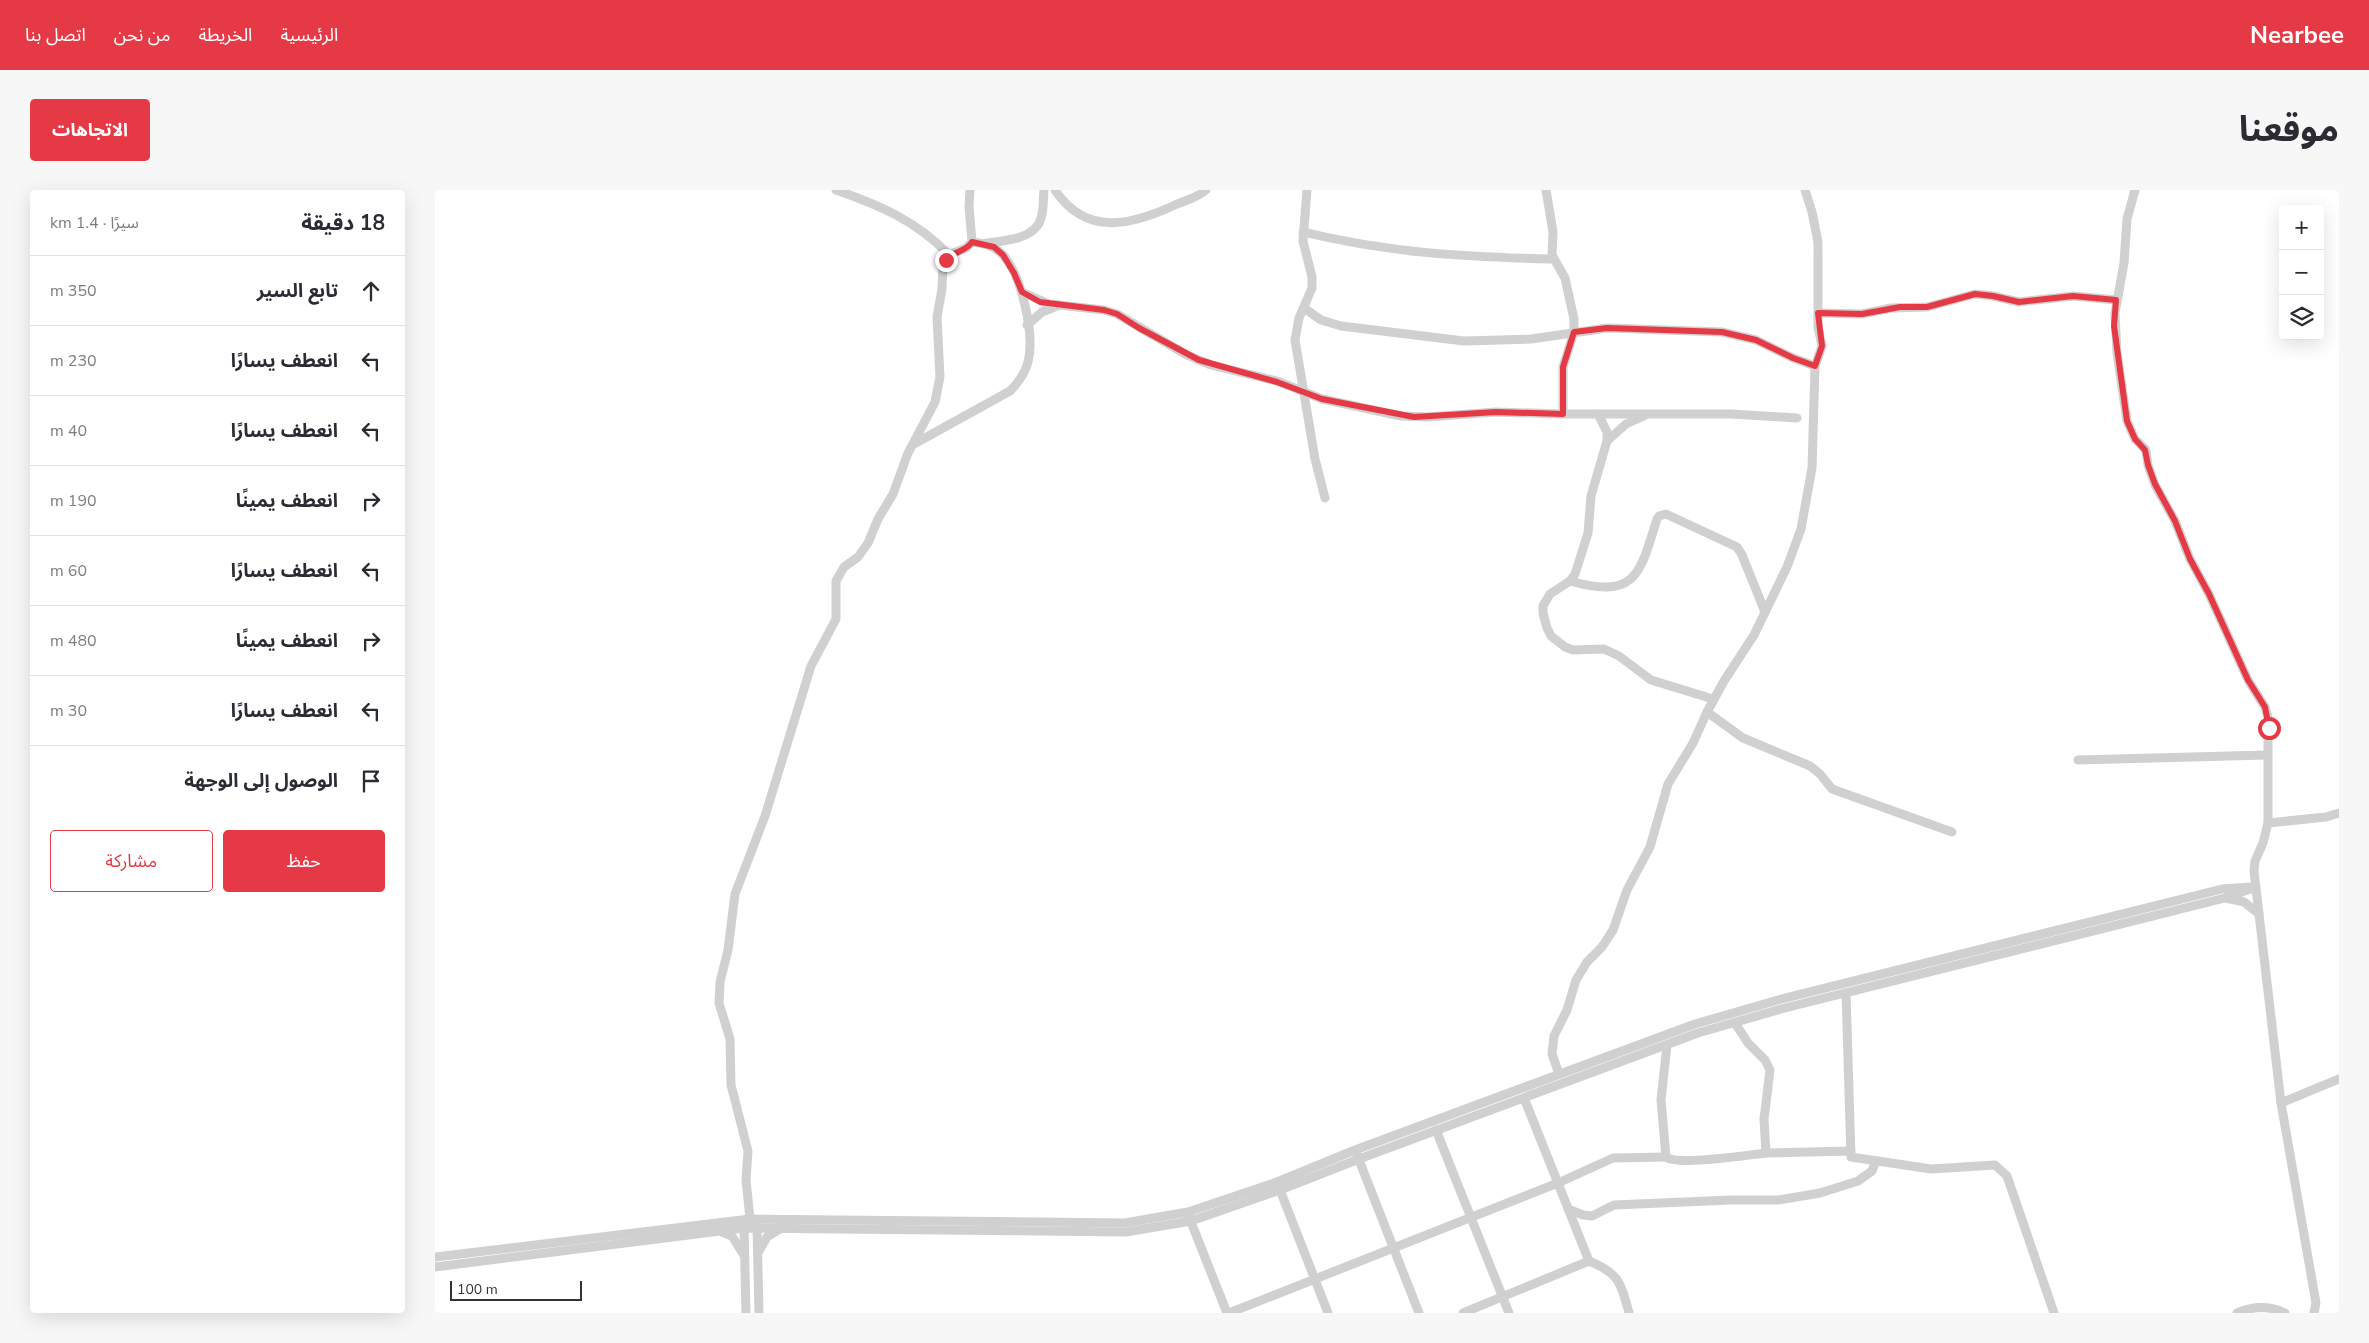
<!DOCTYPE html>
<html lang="ar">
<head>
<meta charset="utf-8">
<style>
	body { margin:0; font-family:"Nunito Sans","Noto Sans Arabic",sans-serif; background:#f7f7f7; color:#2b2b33; direction:rtl }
	.controls { position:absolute; right:15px; top:15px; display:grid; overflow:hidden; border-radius:5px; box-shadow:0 5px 20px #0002 }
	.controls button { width:45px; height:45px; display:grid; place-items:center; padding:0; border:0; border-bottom:1px solid #e1e1e2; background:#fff; color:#2b2b33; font:25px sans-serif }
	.scale { position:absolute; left:15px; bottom:12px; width:132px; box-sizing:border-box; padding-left:5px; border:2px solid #333; border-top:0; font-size:14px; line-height:18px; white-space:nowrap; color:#333; -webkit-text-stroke:4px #fff; paint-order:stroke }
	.stop { position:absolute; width:15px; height:15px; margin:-11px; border:4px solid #e63946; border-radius:50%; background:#fff }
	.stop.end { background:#e63946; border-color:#fff; box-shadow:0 1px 5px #0008 }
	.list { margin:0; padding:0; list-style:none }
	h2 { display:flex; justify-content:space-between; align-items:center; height:65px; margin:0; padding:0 20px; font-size:21px }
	h2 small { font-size:16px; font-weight:400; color:#7c7c81 }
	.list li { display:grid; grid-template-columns:32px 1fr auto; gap:15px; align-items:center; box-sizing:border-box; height:70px; padding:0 20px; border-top:1px solid #e1e1e2 }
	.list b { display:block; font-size:19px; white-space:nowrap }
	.list em { font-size:16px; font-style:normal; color:#7c7c81 }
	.actions { display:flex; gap:10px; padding:15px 20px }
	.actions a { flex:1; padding:11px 0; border:1px solid #e63946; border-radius:5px; text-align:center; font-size:18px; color:#e63946 }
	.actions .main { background:#e63946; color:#fff }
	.icon { flex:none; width:28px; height:28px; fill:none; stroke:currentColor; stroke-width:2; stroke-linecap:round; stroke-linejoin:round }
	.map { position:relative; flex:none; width:1904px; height:1123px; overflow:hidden; direction:ltr; border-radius:5px }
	header { display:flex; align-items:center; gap:30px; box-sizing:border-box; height:70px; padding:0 25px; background:#e63946; color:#fff }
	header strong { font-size:24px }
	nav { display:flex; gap:28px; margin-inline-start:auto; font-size:18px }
	.intro { display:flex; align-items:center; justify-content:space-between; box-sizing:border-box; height:120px; padding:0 30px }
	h1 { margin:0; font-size:35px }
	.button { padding:12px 22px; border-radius:5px; background:#e63946; color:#fff; font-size:18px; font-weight:700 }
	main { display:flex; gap:30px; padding:0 30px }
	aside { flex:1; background:#fff; border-radius:5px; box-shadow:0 5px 20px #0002 }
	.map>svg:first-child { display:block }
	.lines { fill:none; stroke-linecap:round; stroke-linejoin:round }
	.minor { stroke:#d0d0d0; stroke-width:9 }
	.route { stroke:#e63946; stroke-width:6 }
</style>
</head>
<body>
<header>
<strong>Nearbee</strong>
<nav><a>الرئيسية</a><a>الخريطة</a><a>من نحن</a><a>اتصل بنا</a></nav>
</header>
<div class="intro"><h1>موقعنا</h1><a class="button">الاتجاهات</a></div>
<main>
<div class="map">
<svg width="1904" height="1123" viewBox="0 0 1904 1123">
	<rect width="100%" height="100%" fill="#fff"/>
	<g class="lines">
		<g class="minor">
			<path d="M 401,0 C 444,15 482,31 514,65"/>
			<path d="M 620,0 C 651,47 697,35 740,15 C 751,10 762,8 771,0"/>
			<path d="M 872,0 L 868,51 L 877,87 L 877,98 L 864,128 L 860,150 L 880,269 L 890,308"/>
			<path d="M 1111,0 L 1118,42 L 1117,65 L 1130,88 L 1139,129 L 1139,142 L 1128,177 L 1128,224"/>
			<path d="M 1700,0 L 1692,29 L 1689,73 L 1680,123 L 1682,163 L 1692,231 L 1700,249 L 1711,260 L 1713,275 L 1720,295 L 1740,331 L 1755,369 L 1774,404 L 1813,490 L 1830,517 L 1833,527 L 1833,633 L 1828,653 L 1820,671 L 1819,681 L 1846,913 L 1881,1113 L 1879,1123"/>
			<path d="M 868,42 C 955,63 1030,67 1118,69"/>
			<path d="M 551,53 C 569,51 601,49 606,28 C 609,19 608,9 609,0"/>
			<path d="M 587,102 L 614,114 L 669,120 L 682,124 L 752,165 L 776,175 L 842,191 L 887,209 L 966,226 L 992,227 L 1061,222 L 1128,224 L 1296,224 L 1362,228"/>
			<path d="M 869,118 L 886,130 L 906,136 L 1029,151 L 1096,149 L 1172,138 L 1287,142 L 1321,150 L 1358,168 L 1380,176"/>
			<path d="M 1383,123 L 1427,124 L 1456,118 L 1492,117 L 1540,104 L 1558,106 L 1584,112 L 1638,106 L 1681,110"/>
			<path d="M 592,135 L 607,122 L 622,116"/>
			<path d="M 1163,224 L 1172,242 L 1172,251 L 1156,306 L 1153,343 L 1140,384 L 1135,391 L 1115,404 L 1108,416 L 1108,423 L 1112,438 L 1116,446 L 1130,457 L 1138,460 L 1169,459 L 1184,466 L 1216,490 L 1278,509"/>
			<path d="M 1172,251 L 1191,234 L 1209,226"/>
			<path d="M 479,254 L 575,201 C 584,192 590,184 593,172 C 600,145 587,86 568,65 C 560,56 549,53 537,52"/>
			<path d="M 1135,391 C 1202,410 1205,383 1222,329 L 1224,326 L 1231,324 L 1302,357 L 1307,365 L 1330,422"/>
			<path d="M 1272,522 L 1308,548 L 1375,576 L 1385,584 L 1397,599 L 1517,642"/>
			<path d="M 1643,570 L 1832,565"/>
			<path d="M 1833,633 L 1891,627 L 1904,623"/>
			<path d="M 1791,708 L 1809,712 L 1824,724"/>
			<path d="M 1411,803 L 1416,967 L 1496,979 L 1560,975 L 1572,986 L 1619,1123"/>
			<path d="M 1300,833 L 1313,853 L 1330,870 L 1335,880 L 1329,929 L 1331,963 L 1416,961"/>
			<path d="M 1232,855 L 1226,910 L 1231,967 C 1242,976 1313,965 1331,963"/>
			<path d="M 1124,884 L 1117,864 L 1119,846 L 1132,820 L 1141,790 L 1152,772 L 1167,757 L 1178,740 L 1192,700 L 1215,657 L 1233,594 L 1258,553 L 1272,522 L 1289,491 L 1319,445 L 1352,377 L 1366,339 L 1377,278 L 1380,176 L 1387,156 L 1383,137 L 1383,52 L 1377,22 L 1370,0"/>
			<path d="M 1089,908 L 1154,1071"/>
			<path d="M 1846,913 L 1904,889"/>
			<path d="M 1001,940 L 1074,1123"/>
			<path d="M 922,965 L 984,1123"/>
			<path d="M 845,1000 L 893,1123"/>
			<path d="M 1133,1019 L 1148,1025 L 1157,1026 L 1179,1015 L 1296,1010 L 1343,1010 L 1385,1003 L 1423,991 L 1437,981 L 1441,971"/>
			<path d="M 754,1027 L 792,1123"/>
			<path d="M 318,1033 L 322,1038 L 324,1123"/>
			<path d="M 287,1042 L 297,1046 L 308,1064"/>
			<path d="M 324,1061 L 332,1047 L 345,1039"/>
			<path d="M 0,1067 L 315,1029 L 690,1033 L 753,1022 L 842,992 L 920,960 L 1260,834 L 1343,810 L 1787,699 L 1816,697"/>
			<path d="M 0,1077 L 309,1038 L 691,1042 L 756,1031 L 845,1000 L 924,969 L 1263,843 L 1346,819 L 1790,708 L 1821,697"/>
			<path d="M 311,1123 L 309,1038 L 315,1029 L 311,990 L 313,961 L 296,895 L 295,849 L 284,813 L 285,792 L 293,760 L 300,704 L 330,626 L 376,476 L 401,429 L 401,391 L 409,377 L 423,367 L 433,353 L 443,329 L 458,304 L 473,263 L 500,212 L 505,187 L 502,127 L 507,99 L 508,76 L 514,65 L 531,58 L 537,52 L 534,16 L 535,0"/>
			<path d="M 794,1123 L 1123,993 L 1178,968 L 1231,967"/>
			<path d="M 1028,1123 L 1154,1071 C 1184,1083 1186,1093 1194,1123"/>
			<path d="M 1802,1123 C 1818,1116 1835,1116 1850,1123"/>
		</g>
	</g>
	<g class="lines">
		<path class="route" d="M 511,70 C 518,61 531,62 537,52 L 559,57 L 568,65 L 579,83 L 587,102 L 605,112 L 669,120 L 682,124 L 704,138 L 764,170 L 842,192 L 887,209 L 979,227 L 1061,222 L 1128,224 L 1128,177 L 1139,142 L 1172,138 L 1287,142 L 1321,150 L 1358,168 L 1380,176 L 1387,156 L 1383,123 L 1427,124 L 1465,117 L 1492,117 L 1540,104 L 1558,106 L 1584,112 L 1638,106 L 1681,110 L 1679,136 L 1692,231 L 1700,249 L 1710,260 L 1713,275 L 1720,294 L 1740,331 L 1755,369 L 1774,404 L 1813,490 L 1830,517 L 1834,538"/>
	</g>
</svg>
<div class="controls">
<button>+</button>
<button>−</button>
<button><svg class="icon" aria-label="layers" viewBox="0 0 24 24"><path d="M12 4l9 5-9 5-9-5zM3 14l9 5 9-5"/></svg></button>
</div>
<div class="scale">100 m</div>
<div class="stop" style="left:1834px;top:538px"></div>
<div class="stop end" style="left:511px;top:70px"></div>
</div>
<aside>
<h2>18 دقيقة<small>سيرًا · 1.4 km</small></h2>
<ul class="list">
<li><svg class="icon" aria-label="ahead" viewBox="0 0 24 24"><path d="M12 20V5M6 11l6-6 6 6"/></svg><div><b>تابع السير</b></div><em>350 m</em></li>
<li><svg class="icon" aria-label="left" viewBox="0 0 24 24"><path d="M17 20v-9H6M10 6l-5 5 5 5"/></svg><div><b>انعطف يسارًا</b></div><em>230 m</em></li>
<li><svg class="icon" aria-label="left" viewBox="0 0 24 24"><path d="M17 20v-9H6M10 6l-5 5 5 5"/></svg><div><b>انعطف يسارًا</b></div><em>40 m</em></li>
<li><svg class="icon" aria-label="right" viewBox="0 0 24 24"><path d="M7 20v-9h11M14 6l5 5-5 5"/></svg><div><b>انعطف يمينًا</b></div><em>190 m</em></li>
<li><svg class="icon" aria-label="left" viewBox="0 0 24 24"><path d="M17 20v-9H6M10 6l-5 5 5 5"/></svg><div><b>انعطف يسارًا</b></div><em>60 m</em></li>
<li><svg class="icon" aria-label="right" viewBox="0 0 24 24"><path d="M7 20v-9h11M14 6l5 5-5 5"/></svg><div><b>انعطف يمينًا</b></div><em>480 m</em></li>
<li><svg class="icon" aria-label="left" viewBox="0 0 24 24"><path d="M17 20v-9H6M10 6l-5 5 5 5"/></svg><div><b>انعطف يسارًا</b></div><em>30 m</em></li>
<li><svg class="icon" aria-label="arrive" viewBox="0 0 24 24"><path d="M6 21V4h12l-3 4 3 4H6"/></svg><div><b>الوصول إلى الوجهة</b></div></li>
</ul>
<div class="actions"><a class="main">حفظ</a><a>مشاركة</a></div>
</aside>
</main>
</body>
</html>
